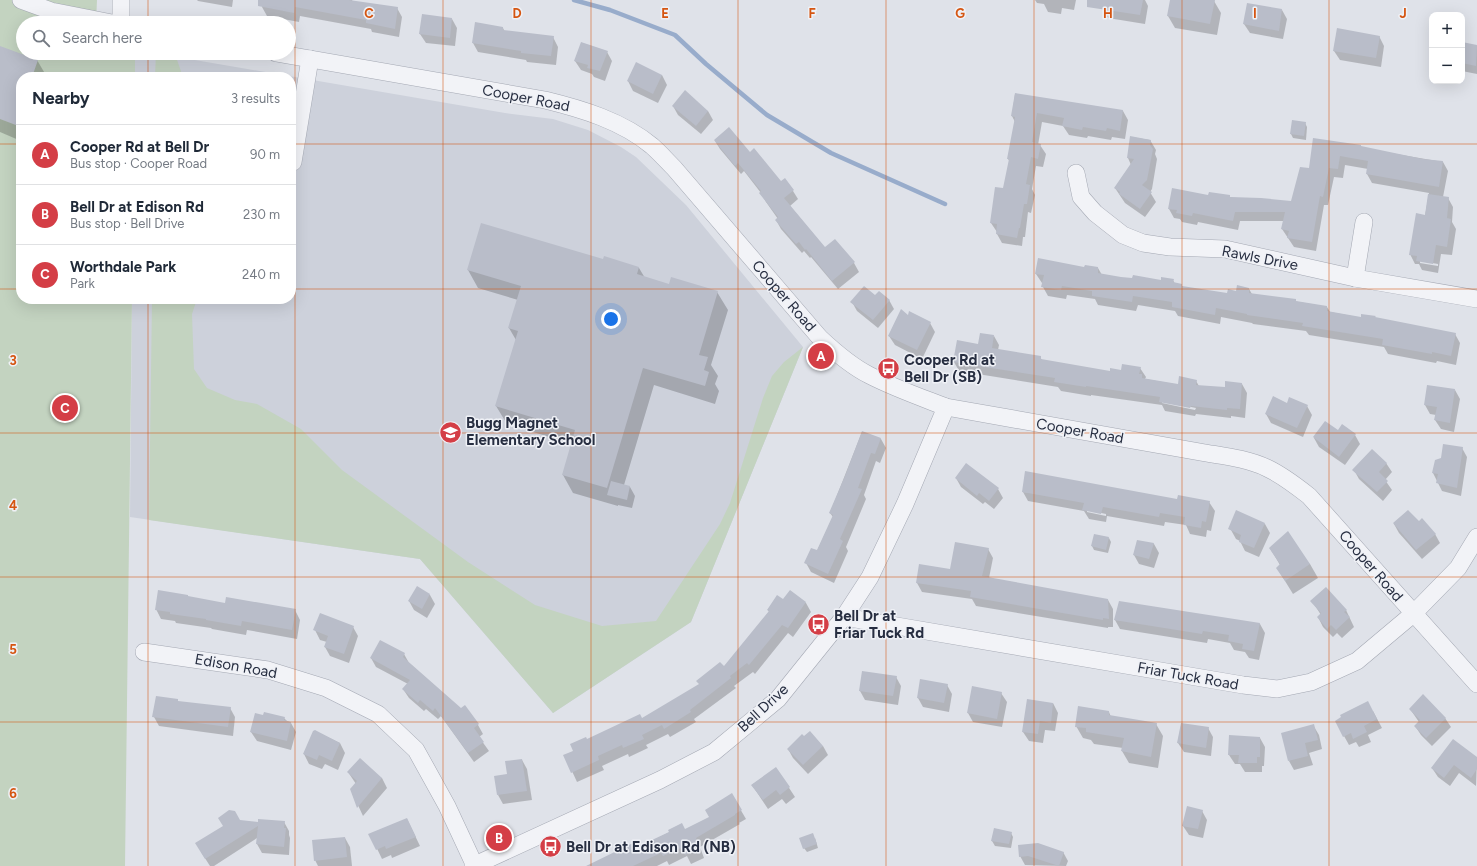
<!DOCTYPE html>
<html lang="en">
<head>
<meta charset="utf-8">
<style>
	body { margin:0; font-family:Figtree,sans-serif; background:#f6f6f7; color:#1f2937 }
	.controls { position:absolute; right:12px; top:12px; display:grid; overflow:hidden; border-radius:8px; box-shadow:0 4px 16px #0002 }
	.controls button { width:36px; height:36px; display:grid; place-items:center; padding:0; border:0; border-bottom:1px solid #e0e1e3; background:#fff; color:#1f2937; font:20px sans-serif }
	.you { position:absolute; left:611px; top:319px; width:14px; height:14px; margin:-10px; border:3px solid #fff; border-radius:50%; background:#1a73e8; box-shadow:0 0 0 6px #1a73e833 }
	.badge { display:grid; place-items:center; width:26px; height:26px; border-radius:50%; background:#d43e46; color:#fff; font-size:13px; font-weight:700 }
	.pin { position:absolute; translate:-50% -50%; border:2px solid #fff; box-shadow:0 1px 4px #0006 }
	.list { margin:0; padding:0; list-style:none }
	h2 { display:flex; justify-content:space-between; align-items:center; height:52px; margin:0; padding:0 16px; font-size:17px }
	h2 small { font-size:13px; font-weight:400; color:#747a83 }
	.list li { display:grid; grid-template-columns:26px 1fr auto; gap:12px; align-items:center; box-sizing:border-box; height:60px; padding:0 16px; border-top:1px solid #e0e1e3 }
	.list b { display:block; font-size:15px; white-space:nowrap }
	.list p { margin:0; font-size:13px; white-space:nowrap; color:#747a83 }
	.list em { font-size:13px; font-style:normal; color:#747a83 }
	.icon { flex:none; width:22px; height:22px; fill:none; stroke:currentColor; stroke-width:2; stroke-linecap:round; stroke-linejoin:round }
	.map { position:relative; flex:none; width:1477px; height:866px; overflow:hidden }
	.search { position:absolute; background:#fff; box-shadow:0 4px 16px #0002; left:16px; top:16px; width:280px; height:44px; display:flex; align-items:center; gap:10px; box-sizing:border-box; padding:0 14px; border-radius:22px; color:#747a83; font-size:15px }
	.panel { position:absolute; background:#fff; box-shadow:0 4px 16px #0002; left:16px; top:72px; width:280px; height:232px; border-radius:16px }
	.map>svg:first-child { display:block }
	.built { fill:#cdd1db }
	.green { fill:#c3d3c0 }
	.shadow { fill:#0003; fill-rule:evenodd }
	.lines { fill:none; stroke-linecap:round; stroke-linejoin:round }
	.stream { stroke:#98accb; stroke-width:4.5 }
	.building { fill:#b9bdc9 }
	.minor-casing { stroke:#a4a8b3; stroke-width:18 }
	.minor { stroke:#f2f3f7; stroke-width:17 }
	.grid { fill:none; stroke:#d55511; stroke-width:1; stroke-opacity:0.55 }
	.labels { text-anchor:middle; dominant-baseline:central; stroke-width:3; stroke-linejoin:round; paint-order:stroke }
	.street-label { font-size:15px; fill:#272e41; stroke:#eff1f6 }
	.poi-label { font-size:15px; font-weight:bold; fill:#272e41; stroke:#eff1f6; text-anchor:start }
	.grid-label { font-size:13px; text-anchor:middle; font-weight:bold; fill:#d55511; stroke:#eff1f6; stroke-width:3; stroke-linejoin:round; paint-order:stroke }
</style>
</head>
<body>
<div class="map">
<svg width="1477" height="866" viewBox="0 0 1477 866">
	<rect width="100%" height="100%" fill="#dfe2e9"/>
	<path class="built" d="M 135,53 L 154,53 L 505,113 L 553,119 L 588,130 L 621,147 L 636,157 L 686,205 L 803,347 L 691,622 L 553,713 L 420,559 L 130,517 L 132,299 L 291,299 L 291,77 L 135,77 Z"/>
	<g class="green">
		<path d="M 0,0 L 97,0 L 96,23 L 23,23 L 23,53 L 135,53 L 135,77 L 21,77 L 21,299 L 132,299 L 125,866 L 0,866 Z"/>
		<path d="M 156,53 L 176,57 L 183,77 L 155,77 Z"/>
		<path d="M 152,299 L 197,299 L 192,314 L 194,369 L 207,388 L 235,400 L 257,404 L 301,429 L 342,470 L 468,562 L 535,605 L 602,626 L 656,621 L 720,524 L 730,503 L 763,398 L 772,376 L 784,362 L 803,347 L 691,622 L 553,713 L 420,559 L 149,520 Z"/>
	</g>
	<g class="shadow">
		<path d="M 197,0 L 233,0 L 232,7 L 198,1 Z"/>
		<path d="M 263,0 L 352,0 L 353,2 L 397,8 L 402,17 L 399,37 L 372,32 L 371,29 L 300,16 L 299,22 L 267,16 L 262,7 Z"/>
		<path d="M 1035,0 L 1076,0 L 1074,10 L 1062,8 L 1061,14 L 1048,12 L 1044,4 L 1037,3 Z"/>
		<path d="M 1104,0 L 1145,0 L 1148,6 L 1145,24 L 1108,18 L 1103,9 Z"/>
		<path d="M 1171,0 L 1214,1 L 1221,13 L 1217,35 L 1175,28 L 1168,16 Z"/>
		<path d="M 1282,10 L 1287,19 L 1283,39 L 1250,33 L 1244,24 Z"/>
		<path d="M 452,19 L 457,28 L 455,46 L 426,43 L 420,34 Z"/>
		<path d="M 503,28 L 505,32 L 553,37 L 558,47 L 556,65 L 527,62 L 526,60 L 478,52 L 473,43 Z"/>
		<path d="M 1379,36 L 1384,46 L 1381,67 L 1340,60 L 1334,51 Z"/>
		<path d="M 1462,43 L 1477,46 L 1477,74 L 1462,71 Z"/>
		<path d="M 0,47 L 37,60 L 47,77 L 21,77 L 21,141 L 0,132 Z"/>
		<path d="M 607,52 L 612,61 L 605,81 L 594,77 L 592,74 L 581,70 L 575,61 Z"/>
		<path d="M 662,75 L 667,85 L 658,103 L 633,91 L 628,81 Z"/>
		<path d="M 1015,94 L 1123,111 L 1128,120 L 1125,139 L 1112,137 L 1111,140 L 1088,136 L 1087,138 L 1069,135 L 1063,126 L 1042,122 L 1038,145 L 1040,145 L 1046,154 L 1043,167 L 1036,166 L 1032,189 L 1035,195 L 1031,213 L 1028,212 L 1025,237 L 1023,237 L 1022,246 L 1002,243 L 997,234 L 997,232 L 991,223 L 1004,190 L 1010,162 L 1008,159 L 1015,122 L 1012,116 Z"/>
		<path d="M 673,106 L 708,111 L 713,120 L 701,134 L 678,115 Z"/>
		<path d="M 1305,123 L 1307,127 L 1306,140 L 1293,138 L 1291,134 Z"/>
		<path d="M 1131,137 L 1150,140 L 1156,150 L 1155,154 L 1157,159 L 1152,189 L 1150,192 L 1156,202 L 1145,217 L 1125,203 L 1115,188 L 1131,165 L 1128,158 Z"/>
		<path d="M 1314,140 L 1443,162 L 1448,171 L 1443,197 L 1448,198 L 1453,207 L 1452,222 L 1456,229 L 1452,255 L 1441,254 L 1438,273 L 1422,270 L 1419,264 L 1415,264 L 1410,254 L 1425,216 L 1429,193 L 1372,183 L 1367,174 L 1368,169 L 1345,165 L 1343,178 L 1334,177 L 1328,205 L 1324,205 L 1316,251 L 1294,247 L 1282,229 L 1284,221 L 1240,221 L 1238,230 L 1198,222 L 1197,225 L 1182,222 L 1180,219 L 1174,218 L 1169,209 L 1209,196 L 1292,202 L 1310,170 ZM 1420,261 L 1438,264 L 1438,266 L 1420,263 Z"/>
		<path d="M 715,141 L 750,154 L 781,183 L 793,191 L 798,199 L 790,206 L 825,248 L 854,263 L 859,272 L 838,289 L 811,257 L 810,258 L 804,251 L 802,253 L 781,229 L 776,220 L 778,219 L 766,202 L 761,193 L 744,171 L 741,174 L 720,149 Z"/>
		<path d="M 604,261 L 639,268 L 645,278 L 670,285 L 717,292 L 728,310 L 711,365 L 718,376 L 715,384 L 719,391 L 715,404 L 654,385 L 624,485 L 630,487 L 635,496 L 632,508 L 618,505 L 618,506 L 573,493 L 563,475 L 572,444 L 507,424 L 496,406 L 516,340 L 509,328 L 518,300 L 478,288 L 468,270 Z"/>
		<path d="M 1085,268 L 1098,268 L 1102,275 L 1121,278 L 1161,281 L 1173,280 L 1175,284 L 1181,285 L 1183,287 L 1228,294 L 1249,289 L 1252,294 L 1327,307 L 1330,312 L 1362,318 L 1376,318 L 1455,334 L 1460,343 L 1456,365 L 1437,361 L 1436,363 L 1388,354 L 1384,347 L 1309,335 L 1306,331 L 1253,324 L 1252,323 L 1221,317 L 1220,324 L 1178,316 L 1175,311 L 1138,305 L 1136,311 L 1098,305 L 1095,299 L 1067,295 L 1066,299 L 1048,296 L 1043,287 L 1043,283 L 1042,283 L 1036,274 Z"/>
		<path d="M 875,297 L 889,300 L 894,309 L 878,328 L 857,311 L 852,302 Z"/>
		<path d="M 908,316 L 930,323 L 935,332 L 922,359 L 895,345 L 889,336 Z"/>
		<path d="M 994,336 L 999,345 L 998,350 L 1040,357 L 1042,360 L 1111,372 L 1140,368 L 1146,377 L 1145,379 L 1179,385 L 1196,381 L 1199,386 L 1226,388 L 1242,384 L 1247,393 L 1245,418 L 1231,416 L 1231,418 L 1196,414 L 1195,416 L 1165,411 L 1162,405 L 1091,395 L 1091,396 L 1061,391 L 1058,387 L 959,371 L 954,362 ZM 1162,401 L 1196,408 L 1195,410 L 1162,403 Z"/>
		<path d="M 1455,390 L 1460,399 L 1454,432 L 1441,429 L 1435,420 L 1436,415 L 1430,414 L 1425,405 Z"/>
		<path d="M 1288,404 L 1307,406 L 1312,415 L 1303,437 L 1271,423 L 1266,414 Z"/>
		<path d="M 862,432 L 881,439 L 886,448 L 880,463 L 876,461 L 864,495 L 866,499 L 846,547 L 848,551 L 834,583 L 811,572 L 806,563 L 817,551 L 833,517 L 830,513 Z"/>
		<path d="M 1355,435 L 1360,444 L 1345,465 L 1319,447 L 1314,438 Z"/>
		<path d="M 1462,448 L 1467,457 L 1461,496 L 1442,491 L 1433,473 L 1442,459 Z"/>
		<path d="M 1386,463 L 1392,472 L 1385,480 L 1392,490 L 1383,501 L 1359,479 L 1354,470 Z"/>
		<path d="M 956,478 L 998,489 L 1003,498 L 994,509 L 985,502 L 983,504 L 961,487 Z"/>
		<path d="M 1023,492 L 1209,502 L 1215,511 L 1211,531 L 1207,530 L 1206,537 L 1190,534 L 1186,525 L 1165,522 L 1164,526 L 1107,516 L 1106,522 L 1089,519 L 1084,511 L 1028,501 ZM 1087,510 L 1106,514 L 1106,516 L 1087,512 Z"/>
		<path d="M 1419,523 L 1435,534 L 1440,543 L 1422,559 L 1399,533 L 1394,524 Z"/>
		<path d="M 1265,524 L 1270,533 L 1259,557 L 1245,551 L 1240,541 L 1236,539 L 1231,530 Z"/>
		<path d="M 1109,538 L 1111,542 L 1108,553 L 1094,550 L 1092,546 Z"/>
		<path d="M 1138,541 L 1154,544 L 1159,553 L 1154,568 L 1139,564 L 1134,555 Z"/>
		<path d="M 1270,548 L 1310,564 L 1318,578 L 1293,594 L 1277,568 L 1280,565 Z"/>
		<path d="M 988,549 L 993,558 L 989,578 L 1108,600 L 1113,609 L 1113,627 L 1108,627 L 1108,628 L 976,606 L 972,599 L 922,592 L 917,583 L 951,570 Z"/>
		<path d="M 417,588 L 430,595 L 435,604 L 427,618 L 414,610 L 409,601 Z"/>
		<path d="M 790,591 L 806,603 L 811,612 L 793,637 L 788,633 L 755,674 L 753,672 L 734,686 L 736,688 L 694,719 L 696,722 L 670,737 L 668,734 L 646,745 L 648,748 L 629,757 L 628,754 L 602,766 L 604,770 L 577,782 L 565,756 L 574,751 L 586,741 L 642,719 L 700,685 L 724,668 L 769,612 L 768,610 L 784,600 Z"/>
		<path d="M 188,598 L 226,604 L 295,610 L 300,620 L 297,639 L 247,630 L 246,635 L 212,629 L 211,628 L 176,623 L 175,621 L 161,619 L 156,609 Z"/>
		<path d="M 1312,601 L 1346,610 L 1354,627 L 1342,638 L 1337,633 L 1333,637 L 1323,627 L 1318,617 L 1321,615 Z"/>
		<path d="M 1115,620 L 1260,624 L 1265,633 L 1259,660 L 1249,658 L 1245,652 L 1234,650 L 1230,643 L 1208,639 L 1207,643 L 1120,629 Z"/>
		<path d="M 353,627 L 358,636 L 349,663 L 330,656 L 325,647 L 327,642 L 320,640 L 315,630 Z"/>
		<path d="M 404,654 L 409,663 L 478,725 L 483,734 L 479,737 L 489,751 L 474,762 L 441,716 L 438,719 L 426,709 L 424,711 L 409,698 L 403,689 L 408,684 L 376,667 L 371,658 Z"/>
		<path d="M 896,677 L 901,686 L 898,705 L 865,700 L 860,691 Z"/>
		<path d="M 947,685 L 952,694 L 949,712 L 923,707 L 918,698 Z"/>
		<path d="M 1001,693 L 1007,702 L 1002,727 L 973,722 L 968,713 Z"/>
		<path d="M 178,702 L 230,708 L 235,717 L 233,736 L 159,726 L 154,717 Z"/>
		<path d="M 1053,703 L 1058,713 L 1055,731 L 1045,730 L 1043,743 L 1029,741 L 1023,732 Z"/>
		<path d="M 1410,709 L 1445,718 L 1451,727 L 1432,746 L 1421,735 L 1415,726 L 1419,722 Z"/>
		<path d="M 1373,711 L 1382,728 L 1368,735 L 1371,742 L 1359,747 L 1356,742 L 1349,745 L 1344,736 Z"/>
		<path d="M 1109,712 L 1111,717 L 1156,724 L 1163,736 L 1158,768 L 1129,763 L 1122,751 L 1123,748 L 1094,744 L 1091,740 L 1083,738 L 1076,726 Z"/>
		<path d="M 264,716 L 284,718 L 287,721 L 291,723 L 296,732 L 291,750 L 257,741 L 251,732 Z"/>
		<path d="M 1313,725 L 1319,735 L 1322,749 L 1309,753 L 1313,765 L 1294,770 L 1289,761 Z"/>
		<path d="M 1208,728 L 1213,737 L 1211,756 L 1184,752 L 1178,743 Z"/>
		<path d="M 315,731 L 340,743 L 345,753 L 338,770 L 325,764 L 322,769 L 309,764 L 304,754 Z"/>
		<path d="M 1260,738 L 1265,747 L 1264,766 L 1262,766 L 1262,772 L 1245,772 L 1240,764 L 1235,764 L 1229,755 Z"/>
		<path d="M 823,746 L 828,755 L 808,774 L 793,758 L 788,749 Z"/>
		<path d="M 1477,758 L 1476,786 L 1459,773 L 1450,786 L 1438,777 L 1432,768 Z"/>
		<path d="M 522,760 L 527,769 L 532,800 L 503,804 L 498,795 Z"/>
		<path d="M 776,768 L 795,797 L 786,804 L 782,799 L 768,809 L 752,785 Z"/>
		<path d="M 348,772 L 382,778 L 387,788 L 363,816 L 351,790 L 356,784 Z"/>
		<path d="M 732,795 L 746,819 L 739,823 L 740,824 L 700,847 L 704,858 L 691,864 L 687,856 L 669,865 L 667,861 L 657,866 L 608,866 L 635,849 L 670,832 L 685,830 L 710,818 Z"/>
		<path d="M 1202,811 L 1207,820 L 1203,838 L 1189,835 L 1183,826 Z"/>
		<path d="M 407,819 L 420,846 L 392,858 L 391,855 L 382,859 L 370,834 Z"/>
		<path d="M 240,821 L 259,823 L 284,822 L 289,831 L 289,835 L 290,838 L 289,855 L 262,853 L 257,844 L 257,838 L 214,866 L 210,866 L 201,852 Z"/>
		<path d="M 995,829 L 1011,833 L 1013,837 L 1011,848 L 995,846 L 992,841 Z"/>
		<path d="M 345,838 L 350,847 L 352,866 L 318,866 L 315,860 Z"/>
		<path d="M 815,838 L 818,848 L 807,852 L 804,848 Z"/>
		<path d="M 1063,852 L 1068,861 L 1066,866 L 1025,865 L 1020,856 Z"/>
	</g>
	<g class="lines">
		<path class="stream" d="M 574,0 L 610,10 L 675,35 L 706,64 L 767,115 L 831,153 L 945,204"/>
	</g>
	<g class="building">
		<path d="M 258,0 L 349,0 L 398,7 L 395,29 L 366,23 L 366,20 L 295,7 L 294,13 L 258,6 Z"/>
		<path d="M 1087,0 L 1143,0 L 1140,15 L 1087,7 Z"/>
		<path d="M 1170,0 L 1215,0 L 1210,24 L 1167,16 Z"/>
		<path d="M 1247,3 L 1282,9 L 1279,31 L 1243,24 Z"/>
		<path d="M 422,14 L 452,18 L 450,38 L 419,34 Z"/>
		<path d="M 475,22 L 503,27 L 503,30 L 554,36 L 551,56 L 521,53 L 521,51 L 472,43 Z"/>
		<path d="M 1337,28 L 1380,36 L 1376,58 L 1333,51 Z"/>
		<path d="M 581,42 L 608,51 L 600,71 L 587,68 L 588,65 L 574,61 Z"/>
		<path d="M 1462,42 L 1477,45 L 1476,66 L 1462,63 Z"/>
		<path d="M 0,46 L 38,60 L 32,77 L 21,77 L 21,127 L 0,119 Z"/>
		<path d="M 636,62 L 662,75 L 653,94 L 627,81 Z"/>
		<path d="M 685,90 L 708,111 L 696,126 L 672,106 Z"/>
		<path d="M 1015,93 L 1123,110 L 1120,131 L 1107,128 L 1106,131 L 1083,127 L 1082,130 L 1062,126 L 1064,118 L 1037,113 L 1032,142 L 1041,144 L 1038,159 L 1031,157 L 1026,184 L 1030,185 L 1027,204 L 1024,204 L 1020,228 L 1019,228 L 1017,238 L 996,234 L 997,224 L 990,223 L 995,187 L 1003,188 L 1009,159 L 1007,159 L 1015,117 L 1011,116 Z"/>
		<path d="M 1292,120 L 1306,122 L 1304,136 L 1290,134 Z"/>
		<path d="M 729,127 L 750,152 L 754,148 L 781,181 L 785,178 L 794,190 L 784,198 L 825,247 L 835,239 L 855,262 L 832,281 L 806,249 L 805,250 L 799,242 L 796,244 L 775,220 L 778,217 L 759,193 L 761,191 L 738,163 L 735,166 L 714,140 Z"/>
		<path d="M 1130,136 L 1151,140 L 1150,145 L 1153,149 L 1147,180 L 1142,185 L 1152,192 L 1140,209 L 1119,194 L 1120,192 L 1114,188 L 1134,159 L 1127,158 Z"/>
		<path d="M 1313,138 L 1361,145 L 1361,146 L 1423,159 L 1443,161 L 1439,187 L 1366,174 L 1368,161 L 1340,156 L 1338,169 L 1329,168 L 1323,197 L 1320,196 L 1312,242 L 1287,238 L 1289,231 L 1281,229 L 1285,212 L 1235,212 L 1233,221 L 1193,213 L 1192,216 L 1176,213 L 1177,210 L 1168,209 L 1172,188 L 1208,195 L 1209,192 L 1230,195 L 1230,197 L 1261,198 L 1291,201 L 1300,167 L 1309,168 Z"/>
		<path d="M 1428,194 L 1449,197 L 1447,218 L 1451,219 L 1447,247 L 1436,245 L 1433,264 L 1416,261 L 1417,256 L 1409,255 L 1416,213 L 1425,215 Z"/>
		<path d="M 481,223 L 603,259 L 604,256 L 639,267 L 637,274 L 669,284 L 671,277 L 718,291 L 699,355 L 708,357 L 704,370 L 709,372 L 705,386 L 643,368 L 607,488 L 562,475 L 575,430 L 495,406 L 518,331 L 508,328 L 521,286 L 467,270 Z"/>
		<path d="M 1038,258 L 1084,267 L 1085,265 L 1098,267 L 1098,273 L 1121,277 L 1132,278 L 1133,275 L 1161,280 L 1161,277 L 1174,279 L 1173,282 L 1182,284 L 1182,286 L 1227,293 L 1228,289 L 1236,291 L 1237,285 L 1249,288 L 1249,293 L 1296,299 L 1296,301 L 1327,306 L 1327,311 L 1361,317 L 1361,314 L 1376,316 L 1375,317 L 1456,333 L 1451,356 L 1432,352 L 1432,354 L 1382,345 L 1383,339 L 1302,326 L 1303,323 L 1247,315 L 1247,314 L 1216,308 L 1215,315 L 1172,307 L 1172,302 L 1133,296 L 1132,302 L 1092,296 L 1092,291 L 1062,286 L 1061,290 L 1041,287 L 1044,275 L 1035,274 Z"/>
		<path d="M 864,286 L 875,295 L 879,291 L 890,300 L 873,320 L 850,302 Z"/>
		<path d="M 901,309 L 908,315 L 909,311 L 931,322 L 917,350 L 888,336 Z"/>
		<path d="M 980,333 L 994,335 L 992,348 L 1041,356 L 1041,359 L 1110,371 L 1110,368 L 1121,370 L 1122,364 L 1141,367 L 1139,374 L 1142,374 L 1142,378 L 1178,384 L 1179,376 L 1197,380 L 1196,385 L 1225,387 L 1225,381 L 1242,383 L 1240,409 L 1227,408 L 1227,410 L 1191,406 L 1190,408 L 1159,402 L 1160,397 L 1086,386 L 1086,387 L 1054,382 L 1055,378 L 953,362 L 957,340 L 978,344 Z"/>
		<path d="M 1427,385 L 1455,389 L 1450,423 L 1434,420 L 1437,407 L 1424,405 Z"/>
		<path d="M 1273,396 L 1287,403 L 1289,397 L 1308,405 L 1297,428 L 1265,414 Z"/>
		<path d="M 1325,421 L 1338,430 L 1342,424 L 1356,434 L 1339,457 L 1313,437 Z"/>
		<path d="M 862,431 L 881,438 L 875,454 L 871,453 L 858,488 L 862,489 L 840,539 L 843,541 L 828,574 L 804,563 L 811,548 L 817,550 L 833,515 L 829,513 L 845,476 Z"/>
		<path d="M 1443,444 L 1463,447 L 1457,488 L 1436,483 L 1438,474 L 1432,473 L 1435,460 L 1441,458 Z"/>
		<path d="M 1372,449 L 1387,463 L 1379,472 L 1388,481 L 1377,492 L 1352,470 Z"/>
		<path d="M 966,463 L 999,488 L 989,501 L 979,493 L 977,496 L 955,478 Z"/>
		<path d="M 1025,471 L 1177,499 L 1178,495 L 1210,501 L 1206,522 L 1202,521 L 1201,528 L 1184,525 L 1185,517 L 1160,513 L 1159,517 L 1103,507 L 1101,514 L 1082,510 L 1084,503 L 1022,492 Z"/>
		<path d="M 611,481 L 630,486 L 627,500 L 607,495 Z"/>
		<path d="M 1236,510 L 1265,523 L 1254,548 L 1239,542 L 1241,535 L 1228,529 Z"/>
		<path d="M 1408,510 L 1419,521 L 1422,518 L 1436,534 L 1416,550 L 1393,523 Z"/>
		<path d="M 1288,531 L 1310,564 L 1285,581 L 1276,568 L 1280,564 L 1269,548 Z"/>
		<path d="M 1094,534 L 1109,537 L 1106,550 L 1091,546 Z"/>
		<path d="M 1137,540 L 1154,543 L 1149,559 L 1133,555 Z"/>
		<path d="M 955,542 L 989,548 L 982,576 L 1108,599 L 1109,619 L 1103,618 L 1103,620 L 970,597 L 971,591 L 916,583 L 919,564 L 950,569 Z"/>
		<path d="M 417,586 L 430,594 L 422,609 L 408,601 Z"/>
		<path d="M 1326,587 L 1347,610 L 1344,612 L 1350,617 L 1336,630 L 1331,625 L 1327,629 L 1317,617 L 1321,613 L 1310,601 Z"/>
		<path d="M 158,590 L 188,595 L 188,596 L 225,603 L 226,597 L 296,609 L 292,630 L 242,621 L 241,626 L 206,620 L 206,619 L 170,614 L 170,612 L 155,610 Z"/>
		<path d="M 790,590 L 806,602 L 788,628 L 782,625 L 749,665 L 747,663 L 730,676 L 731,678 L 690,710 L 691,712 L 664,729 L 662,725 L 642,735 L 644,739 L 623,748 L 622,745 L 598,756 L 599,760 L 571,773 L 563,755 L 573,751 L 570,744 L 586,737 L 587,739 L 640,714 L 642,718 L 699,684 L 696,681 L 720,662 L 724,666 L 769,611 L 767,610 L 777,595 L 783,599 Z"/>
		<path d="M 1119,601 L 1260,623 L 1254,651 L 1242,649 L 1243,644 L 1228,641 L 1229,635 L 1203,631 L 1202,634 L 1114,620 Z"/>
		<path d="M 320,613 L 354,626 L 344,654 L 324,647 L 328,636 L 313,630 Z"/>
		<path d="M 380,640 L 405,653 L 403,657 L 461,708 L 465,705 L 479,724 L 474,728 L 484,742 L 468,753 L 435,708 L 433,711 L 420,700 L 418,703 L 402,689 L 410,680 L 370,658 Z"/>
		<path d="M 862,671 L 897,676 L 893,696 L 859,691 Z"/>
		<path d="M 920,679 L 948,684 L 944,703 L 917,698 Z"/>
		<path d="M 972,686 L 1002,692 L 997,719 L 967,713 Z"/>
		<path d="M 1423,694 L 1446,718 L 1426,738 L 1414,726 L 1420,720 L 1409,709 Z"/>
		<path d="M 156,696 L 178,699 L 178,701 L 231,707 L 228,727 L 152,717 Z"/>
		<path d="M 1027,699 L 1053,703 L 1051,723 L 1040,721 L 1038,734 L 1022,732 Z"/>
		<path d="M 1368,701 L 1377,719 L 1364,726 L 1367,732 L 1353,739 L 1351,733 L 1343,737 L 1335,721 L 1341,717 L 1340,715 Z"/>
		<path d="M 1078,706 L 1109,711 L 1109,715 L 1157,723 L 1151,757 L 1121,751 L 1124,738 L 1086,732 L 1086,728 L 1075,727 Z"/>
		<path d="M 264,712 L 285,717 L 284,720 L 291,722 L 287,741 L 250,732 L 255,713 L 263,715 Z"/>
		<path d="M 1181,723 L 1209,727 L 1206,748 L 1177,743 Z"/>
		<path d="M 1314,724 L 1318,740 L 1305,743 L 1308,756 L 1288,761 L 1281,733 Z"/>
		<path d="M 315,730 L 340,743 L 332,761 L 319,755 L 317,760 L 303,754 L 313,731 Z"/>
		<path d="M 810,731 L 823,746 L 803,765 L 787,749 L 802,734 L 804,736 Z"/>
		<path d="M 1229,735 L 1260,737 L 1260,757 L 1257,757 L 1257,763 L 1238,763 L 1239,755 L 1228,755 Z"/>
		<path d="M 1453,739 L 1477,757 L 1477,769 L 1471,778 L 1454,765 L 1444,778 L 1431,768 Z"/>
		<path d="M 360,758 L 382,778 L 357,808 L 350,789 L 357,781 L 347,772 Z"/>
		<path d="M 522,759 L 527,791 L 497,795 L 494,776 L 507,774 L 505,761 Z"/>
		<path d="M 776,767 L 790,787 L 780,795 L 776,790 L 763,800 L 751,785 Z"/>
		<path d="M 732,793 L 742,810 L 735,814 L 735,815 L 696,838 L 699,848 L 685,855 L 681,848 L 663,856 L 661,853 L 633,866 L 586,866 L 633,843 L 635,848 L 669,832 L 668,830 L 682,823 L 685,829 L 709,817 L 705,810 Z"/>
		<path d="M 1187,806 L 1203,810 L 1198,829 L 1182,826 Z"/>
		<path d="M 229,810 L 235,811 L 240,820 L 258,822 L 258,819 L 285,821 L 284,828 L 286,828 L 284,847 L 256,844 L 258,826 L 205,859 L 195,843 L 223,826 L 218,818 Z"/>
		<path d="M 407,818 L 416,837 L 386,849 L 385,846 L 376,850 L 368,834 Z"/>
		<path d="M 994,828 L 1012,832 L 1009,844 L 991,841 Z"/>
		<path d="M 813,833 L 817,844 L 803,849 L 799,838 Z"/>
		<path d="M 345,837 L 347,857 L 314,861 L 312,840 Z"/>
		<path d="M 1038,843 L 1064,852 L 1059,866 L 1028,856 L 1019,857 L 1018,845 Z"/>
	</g>
	<g class="lines">
		<defs>
			<g id="minor">
				<path d="M 21,0 L 51,11 L 112,23"/>
				<path d="M 121,23 L 121,0"/>
				<path d="M 276,53 L 545,100 C 582,109 622,121 652,146 C 660,153 667,161 674,168 L 820,338 C 835,352 851,366 869,375 C 894,388 920,397 946,407 L 1200,452 C 1222,456 1246,458 1267,468 C 1282,475 1295,485 1309,496 L 1477,684"/>
				<path d="M 293,162 L 310,59"/>
				<path d="M 1076,173 L 1081,197 L 1095,213 L 1123,235 L 1143,243 L 1170,247 L 1225,249 L 1355,278 L 1477,299"/>
				<path d="M 1355,278 L 1364,222"/>
				<path d="M 844,617 L 1243,685 L 1277,689 L 1311,682 L 1357,661 L 1413,614 L 1458,568 L 1477,537"/>
				<path d="M 144,652 L 268,670 L 326,688 L 378,714 L 416,750 L 447,806 L 475,866"/>
				<path d="M 473,866 L 660,780 L 714,752 L 778,699 L 844,617 L 870,577 L 905,504 L 946,407"/>
			</g>
		</defs>
		<use href="#minor" class="minor-casing"/>
		<use href="#minor" class="minor"/>
	</g>
	<path class="grid" d="M 148,0 L 148,23M 295,0 L 295,866M 443,0 L 443,866M 591,0 L 591,866M 738,0 L 738,866M 886,0 L 886,866M 1034,0 L 1034,866M 1182,0 L 1182,866M 1329,0 L 1329,866M 148,53 L 148,77M 0,144 L 21,144M 291,144 L 1477,144M 0,289 L 21,289M 291,289 L 1477,289M 148,299 L 148,866M 0,433 L 1477,433M 0,577 L 1477,577M 0,722 L 1477,722"/>
	<defs>
		<symbol id="bus-disc" viewBox="-11 -11 22 22"><circle r="9.5" fill="#d43e46" stroke="#eff1f6"/><path d="M-5-6H5V4H4V6H2V4H-2V6H-4V4H-5ZM-3.5-4V0h7V-4ZM-3.5 1.2v1.5H-2V1.2ZM2 1.2v1.5H3.5V1.2Z" fill="#fff"/></symbol>
		<symbol id="school-disc" viewBox="-11 -11 22 22"><circle r="9.5" fill="#d43e46" stroke="#eff1f6"/><path d="M0-5L7-2L0 1L-7-2ZM-4 1L0 2.5L4 1V4Q0 6-4 4Z" fill="#fff"/></symbol>
	</defs>
	<g fill-rule="evenodd">
		<use href="#bus-disc" x="876" y="356" width="25" height="25"/>
		<use href="#school-disc" x="438" y="420" width="25" height="25"/>
		<use href="#bus-disc" x="806" y="612" width="25" height="25"/>
		<use href="#bus-disc" x="538" y="834" width="25" height="25"/>
	</g>
	<g class="labels">
		<g class="street-label">
			<text transform="translate(526 98) rotate(11)">Cooper Road</text>
			<text transform="translate(1260 258) rotate(11)">Rawls Drive</text>
			<text transform="translate(784 296) rotate(49)">Cooper Road</text>
			<text transform="translate(1080 431) rotate(10)">Cooper Road</text>
			<text transform="translate(1371 566) rotate(49)">Cooper Road</text>
			<text transform="translate(236 666) rotate(10)">Edison Road</text>
			<text transform="translate(1188 676) rotate(10)">Friar Tuck Road</text>
			<text transform="translate(763 708) rotate(-43)">Bell Drive</text>
		</g>
		<g class="poi-label">
			<text x="904" y="360">Cooper Rd at<tspan x="904" dy="17">Bell Dr (SB)</tspan></text>
			<text x="466" y="423">Bugg Magnet<tspan x="466" dy="17">Elementary School</tspan></text>
			<text x="834" y="616">Bell Dr at<tspan x="834" dy="17">Friar Tuck Rd</tspan></text>
			<text x="566" y="847">Bell Dr at Edison Rd (NB)</text>
		</g>
	</g>
	<g class="grid-label">
		<text x="369" y="18">C</text>
		<text x="517" y="18">D</text>
		<text x="665" y="18">E</text>
		<text x="812" y="18">F</text>
		<text x="960" y="18">G</text>
		<text x="1108" y="18">H</text>
		<text x="1255" y="18">I</text>
		<text x="1403" y="18">J</text>
		<text x="13" y="365">3</text>
		<text x="13" y="510">4</text>
		<text x="13" y="654">5</text>
		<text x="13" y="798">6</text>
	</g>
</svg>
<div class="controls">
<button>+</button>
<button>−</button>
</div>
<div class="you"></div>
<div class="pin badge" style="left:821px;top:356px">A</div>
<div class="pin badge" style="left:499px;top:838px">B</div>
<div class="pin badge" style="left:65px;top:408px">C</div>
<div class="search"><svg class="icon" aria-label="search" viewBox="0 0 24 24"><circle cx="10" cy="10" r="6"/><path d="M15 15l6 6"/></svg>Search here</div>
<section class="panel">
<h2>Nearby<small>3 results</small></h2>
<ul class="list">
<li><span class="badge">A</span><div><b>Cooper Rd at Bell Dr</b><p>Bus stop · Cooper Road</p></div><em>90 m</em></li>
<li><span class="badge">B</span><div><b>Bell Dr at Edison Rd</b><p>Bus stop · Bell Drive</p></div><em>230 m</em></li>
<li><span class="badge">C</span><div><b>Worthdale Park</b><p>Park</p></div><em>240 m</em></li>
</ul>
</section>
</div>
</body>
</html>
